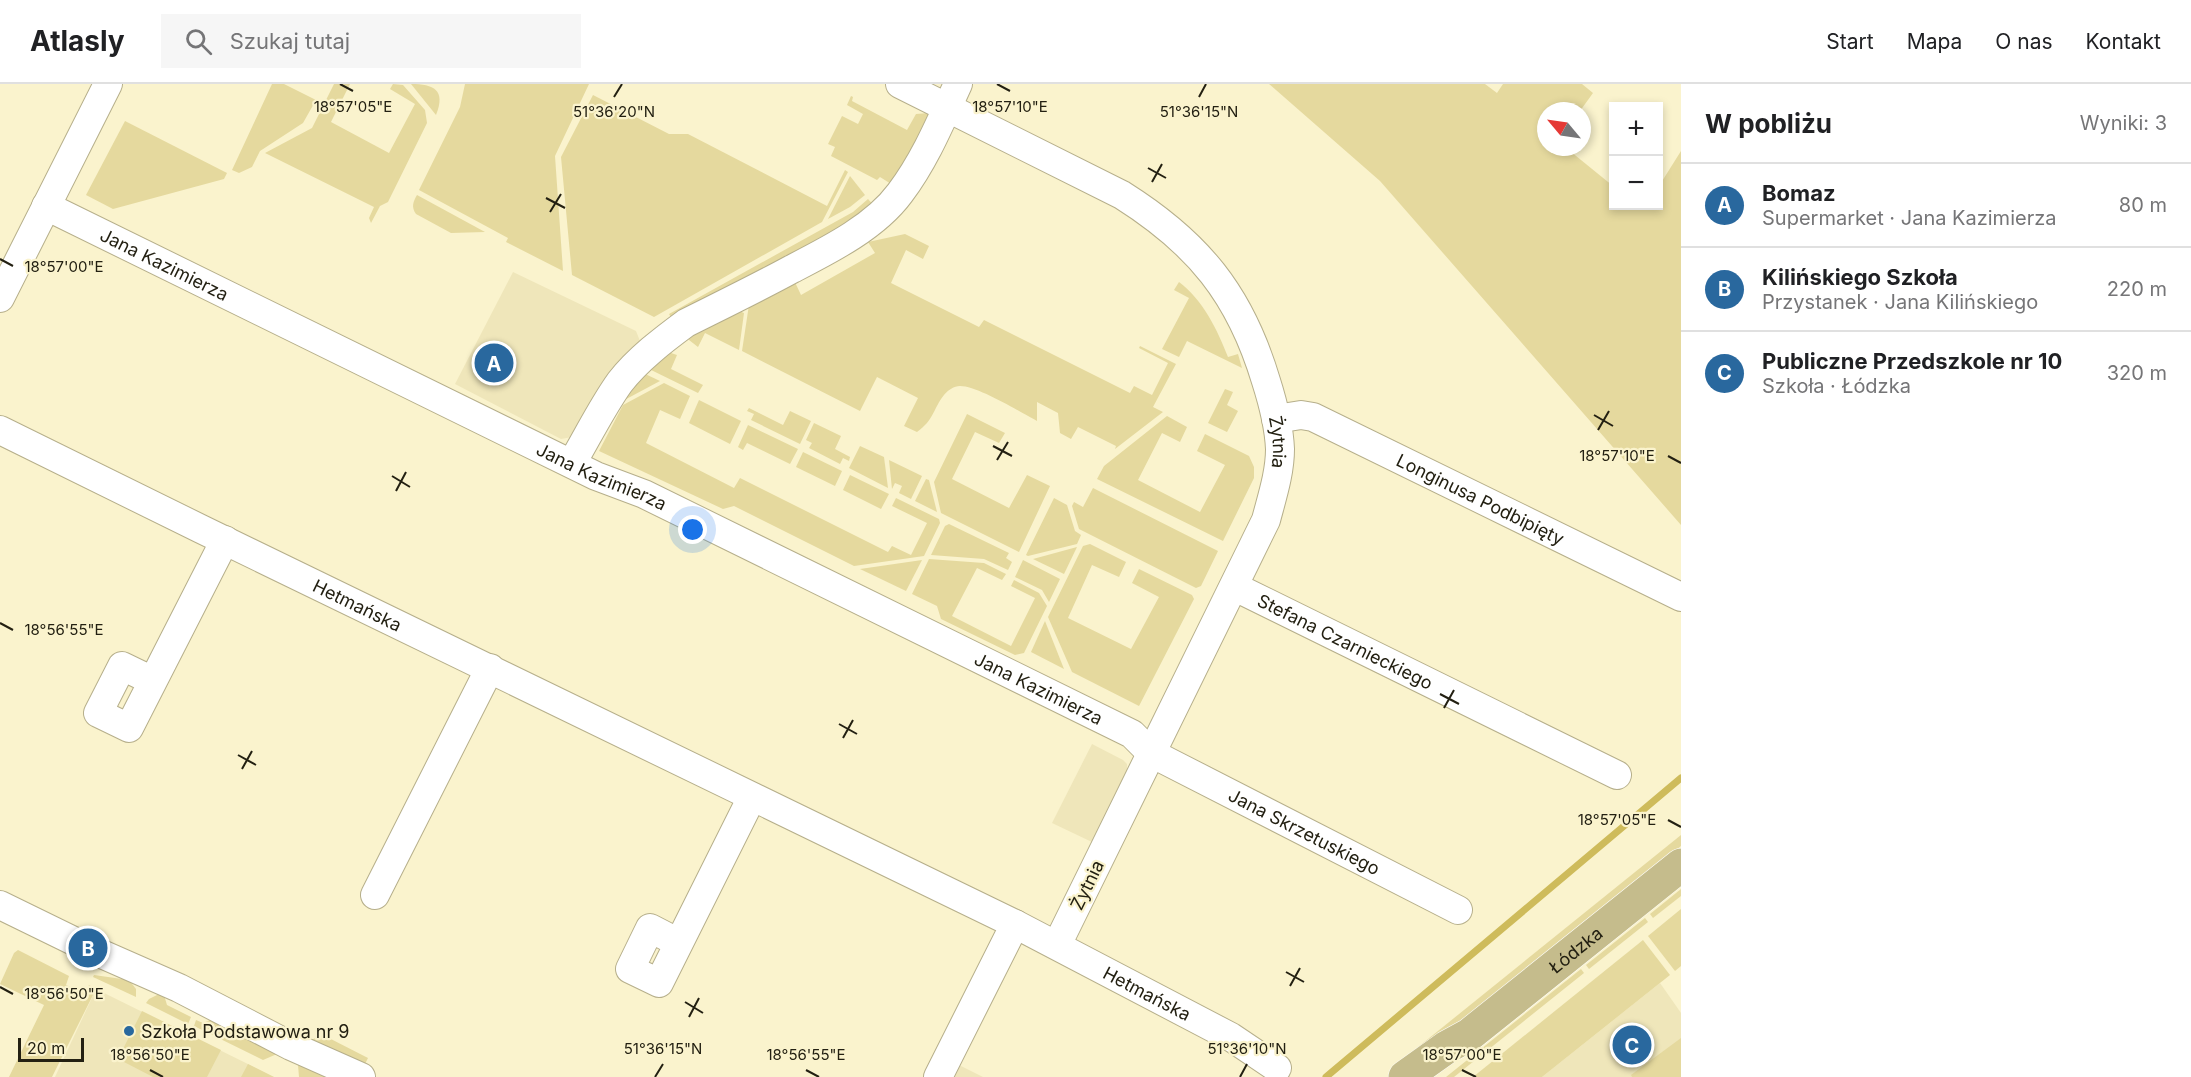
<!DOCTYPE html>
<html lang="pl">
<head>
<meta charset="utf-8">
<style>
	body { margin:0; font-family:Inter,sans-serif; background:#f6f6f6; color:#202124 }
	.controls { position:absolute; right:18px; top:18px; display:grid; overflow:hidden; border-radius:0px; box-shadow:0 3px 9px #0003 }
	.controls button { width:54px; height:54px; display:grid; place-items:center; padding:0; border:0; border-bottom:2px solid #e0e0e0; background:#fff; color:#202124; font:30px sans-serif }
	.compass { position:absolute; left:1537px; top:18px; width:54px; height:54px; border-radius:50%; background:#fff; box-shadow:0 3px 9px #0003; rotate:299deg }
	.scale { position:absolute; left:18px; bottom:15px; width:66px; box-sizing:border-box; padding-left:6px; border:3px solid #232012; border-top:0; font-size:16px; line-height:21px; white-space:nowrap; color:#232012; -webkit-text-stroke:4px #faf3cd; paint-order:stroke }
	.you { position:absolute; left:693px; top:446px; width:21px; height:21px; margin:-15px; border:4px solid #fff; border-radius:50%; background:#1a73e8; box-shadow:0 0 0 9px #1a73e833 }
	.badge { display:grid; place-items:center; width:39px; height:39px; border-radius:50%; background:#29689e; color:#fff; font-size:20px; font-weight:700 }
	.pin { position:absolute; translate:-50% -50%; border:3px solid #fff; box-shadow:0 2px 6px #0006 }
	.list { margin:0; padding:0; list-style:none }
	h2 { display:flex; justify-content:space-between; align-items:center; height:78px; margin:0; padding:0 24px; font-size:26px }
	h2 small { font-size:20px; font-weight:400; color:#757577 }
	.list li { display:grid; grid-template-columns:39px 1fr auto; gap:18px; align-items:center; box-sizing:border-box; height:84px; padding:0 24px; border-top:2px solid #e0e0e0 }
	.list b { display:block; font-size:22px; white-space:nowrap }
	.list p { margin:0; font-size:20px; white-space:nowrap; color:#757577 }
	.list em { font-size:20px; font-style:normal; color:#757577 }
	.icon { flex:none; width:33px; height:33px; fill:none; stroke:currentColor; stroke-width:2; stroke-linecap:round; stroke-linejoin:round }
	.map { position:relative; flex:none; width:1681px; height:993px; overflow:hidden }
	header { display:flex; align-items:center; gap:36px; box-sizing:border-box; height:84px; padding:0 30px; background:#fff; border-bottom:2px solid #e0e0e0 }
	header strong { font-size:28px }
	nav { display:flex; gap:33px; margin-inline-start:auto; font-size:21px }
	.search { width:420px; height:54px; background:#f6f6f6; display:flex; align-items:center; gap:15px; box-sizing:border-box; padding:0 21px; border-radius:0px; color:#757577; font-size:22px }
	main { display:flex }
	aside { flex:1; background:#fff }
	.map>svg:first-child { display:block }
	.built { fill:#efe6ba }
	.green { fill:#e5d99e }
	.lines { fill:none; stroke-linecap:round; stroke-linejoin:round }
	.stream { stroke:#cebb5b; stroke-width:7 }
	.minor-casing { stroke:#b6af8b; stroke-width:30 }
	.major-casing { stroke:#fff; stroke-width:34 }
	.minor { stroke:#fff; stroke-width:28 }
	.major { stroke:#c5bc8c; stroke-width:33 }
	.ticks { fill:none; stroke:#232012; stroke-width:2 }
	.poi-dot { fill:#29689e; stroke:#faf3cd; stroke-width:2 }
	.labels { text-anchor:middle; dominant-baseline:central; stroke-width:4.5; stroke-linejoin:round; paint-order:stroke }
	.street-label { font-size:18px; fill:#232012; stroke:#faf3cd }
	.poi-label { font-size:18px; fill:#232012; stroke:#faf3cd; text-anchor:start }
	.ticks-label { font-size:15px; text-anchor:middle; fill:#232012; stroke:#faf3cd; stroke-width:4.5; stroke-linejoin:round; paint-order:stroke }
</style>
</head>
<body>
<header>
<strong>Atlasly</strong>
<div class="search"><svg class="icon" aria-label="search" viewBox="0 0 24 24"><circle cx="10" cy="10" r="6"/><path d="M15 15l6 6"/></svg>Szukaj tutaj</div>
<nav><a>Start</a><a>Mapa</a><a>O nas</a><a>Kontakt</a></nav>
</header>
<main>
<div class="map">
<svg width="1681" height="993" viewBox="0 0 1681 993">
	<rect width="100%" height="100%" fill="#faf3cd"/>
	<g class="built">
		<path d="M 513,188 L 636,247 L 640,257 L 572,353 L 561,355 L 455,300 Z"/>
		<path d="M 1092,660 L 1123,676 L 1127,680 L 1127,692 L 1094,759 L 1052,739 Z"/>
		<path d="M 1660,899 L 1681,929 L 1681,993 L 1542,993 Z"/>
		<path d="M 96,905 L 274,993 L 55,993 Z"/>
		<path d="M 957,980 L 983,993 L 951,993 Z"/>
	</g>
	<g class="green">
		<path d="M 272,0 L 284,0 L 316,16 L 303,39 L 260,67 L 252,83 L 239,89 L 232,86 Z"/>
		<path d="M 334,0 L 350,0 L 331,38 L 389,69 L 415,20 L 390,5 L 393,0 L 403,1 L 425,26 L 427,39 L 388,118 L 380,122 L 371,139 L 369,134 L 374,123 L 265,69 L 312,44 Z"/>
		<path d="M 411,0 C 434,0 446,6 436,31 Z"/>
		<path d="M 465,0 L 589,0 L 555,72 L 563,187 L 506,158 L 508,154 L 419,106 L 460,23 Z"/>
		<path d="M 1269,0 L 1485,0 L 1497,9 L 1503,0 L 1582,0 L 1593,9 L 1580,27 L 1546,27 L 1546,63 L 1565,63 L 1613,102 L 1614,122 L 1639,122 L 1643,125 L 1646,122 L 1658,122 L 1659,102 L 1681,67 L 1681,441 L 1380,97 Z"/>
		<path d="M 593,11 L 669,50 L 688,50 L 827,122 L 845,86 L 848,88 L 822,138 L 654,233 L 572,191 L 561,73 Z"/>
		<path d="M 851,12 L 853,13 L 852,17 L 907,46 L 916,30 L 929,29 L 931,34 L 896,103 L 880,93 L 877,96 L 831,72 L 835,63 L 828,60 L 842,32 L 858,40 L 863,30 L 847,21 Z"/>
		<path d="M 125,37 L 227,89 L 224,95 L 113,125 L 86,111 Z"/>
		<path d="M 850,92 L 865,111 L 850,123 L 828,135 Z"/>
		<path d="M 417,111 L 485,148 L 451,149 L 416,130 C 411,123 413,118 417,111 Z"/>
		<path d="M 868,115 L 876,124 L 673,237 L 669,230 L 853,128 Z"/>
		<path d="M 905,150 L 929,162 L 923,175 L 906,166 L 891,199 L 979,243 L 984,236 L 1130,309 L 1134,302 L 1152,311 L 1168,279 L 1139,264 L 1140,262 L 1176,280 L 1153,323 L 1163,328 L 1115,365 L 1116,362 L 1078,343 L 1071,355 L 1060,349 L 1058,329 L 1037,318 L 1037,337 C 1020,328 978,302 960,302 C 954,302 948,306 944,311 C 933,325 934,336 917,348 L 904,342 L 918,314 L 877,293 L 860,327 L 742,267 L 750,214 L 793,194 L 801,211 L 875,169 L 868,158 Z"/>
		<path d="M 1179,198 C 1203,216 1217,245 1228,273 L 1238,270 L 1242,284 L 1187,257 L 1179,273 L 1162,265 L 1189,214 L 1174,206 Z"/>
		<path d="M 732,224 L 744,229 L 739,266 L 705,249 L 698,263 L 689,256 L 689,250 Z"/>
		<path d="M 668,268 L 677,271 L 671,285 L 703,301 L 698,309 L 645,283 Z"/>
		<path d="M 641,288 L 660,297 L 615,321 Z"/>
		<path d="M 664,299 L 690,312 L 680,335 L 660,326 L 646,359 L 734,404 L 740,394 L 888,468 L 892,462 L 911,471 L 927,439 L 892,422 L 896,414 L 939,435 L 940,439 L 924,472 L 854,482 L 734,422 L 723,425 L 599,367 L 623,321 Z"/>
		<path d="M 1225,305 L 1233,308 L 1227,321 L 1238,327 L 1227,348 L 1208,339 Z"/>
		<path d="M 699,316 L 741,337 L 730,360 L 689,339 Z"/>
		<path d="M 749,324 L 783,341 L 790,327 L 811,337 L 800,360 L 751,336 L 754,330 L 747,327 Z"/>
		<path d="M 967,330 L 1005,349 L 999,359 L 975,348 L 952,395 L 1009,424 L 1027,391 L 1050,402 L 1019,468 L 941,429 L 934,398 Z"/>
		<path d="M 1167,332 L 1187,343 L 1180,358 L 1162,349 L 1138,396 L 1200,428 L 1225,381 L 1197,367 L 1205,350 L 1249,372 L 1254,383 L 1254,394 L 1223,457 L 1097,395 L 1104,382 Z"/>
		<path d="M 814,339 L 841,352 L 835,365 L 850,373 L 849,377 L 843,374 L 840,380 L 809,364 L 812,359 L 806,356 Z"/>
		<path d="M 748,341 L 798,365 L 790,380 L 747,359 L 743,366 L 738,363 Z"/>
		<path d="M 860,362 L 884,373 L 888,404 L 849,384 Z"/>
		<path d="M 803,368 L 842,387 L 835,402 L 796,383 Z"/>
		<path d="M 889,376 L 922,392 L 911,415 L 899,409 L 902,402 L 895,399 L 892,405 Z"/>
		<path d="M 850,391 L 889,410 L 881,425 L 843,406 Z"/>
		<path d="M 926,395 L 929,396 L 937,428 L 915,417 Z"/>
		<path d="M 1093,404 L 1218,467 L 1201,502 L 1196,504 L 1079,445 L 1072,422 L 1074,418 L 1083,423 Z"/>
		<path d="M 1054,414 L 1067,421 L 1075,447 L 1081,451 L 1077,460 L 1028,472 L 1026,471 Z"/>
		<path d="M 949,440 L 1009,469 L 1006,474 L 1012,478 L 1008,486 L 984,475 L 931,471 L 945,442 Z"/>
		<path d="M 1090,460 L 1126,478 L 1119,493 L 1092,481 L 1068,534 L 1131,565 L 1159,513 L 1132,499 L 1139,485 L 1192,511 L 1194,515 L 1139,622 L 1072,588 L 1048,533 L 1083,462 Z"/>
		<path d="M 1077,463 L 1064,490 L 1033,475 Z"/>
		<path d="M 929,475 L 984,479 L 1006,490 L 1002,496 L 977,484 L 952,532 L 1011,562 L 1035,514 L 1011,502 L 1014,496 L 1039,509 L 1047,522 L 1024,569 L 1015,571 L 941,535 L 937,522 L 912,510 Z"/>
		<path d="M 922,476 L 906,507 L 860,485 Z"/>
		<path d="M 1023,476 L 1060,495 L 1049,518 L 1042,506 L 1015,493 Z"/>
		<path d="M 1045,537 L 1064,585 L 1031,568 Z"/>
		<path d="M 1681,751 L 1681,762 L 1406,981 L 1402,976 Z"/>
		<path d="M 1681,805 L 1681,812 L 1653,834 L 1650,830 Z"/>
		<path d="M 1681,825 L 1681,882 L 1675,887 L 1648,852 Z"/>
		<path d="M 1645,834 L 1648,838 L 1589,885 L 1586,881 Z"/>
		<path d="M 1643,856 L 1670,891 L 1542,993 L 1473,993 Z"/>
		<path d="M 18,866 L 69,892 L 66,901 L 85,909 L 89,901 L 96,905 L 52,993 L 9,993 L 44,921 L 0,900 L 14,869 Z"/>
		<path d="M 1581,885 L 1584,889 L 1454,993 L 1446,993 Z"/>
		<path d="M 94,891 L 129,896 L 136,905 L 136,913 L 93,893 Z"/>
		<path d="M 159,910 L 164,911 L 167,921 L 191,933 L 188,940 L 146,919 L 149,915 Z"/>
		<path d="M 142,927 L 221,966 L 207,993 L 153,993 L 124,978 L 126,974 L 120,971 Z"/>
		<path d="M 215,934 L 264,964 L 277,970 L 263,976 L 194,942 L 196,936 L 203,939 Z"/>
		<path d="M 323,951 L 368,974 L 364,982 L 311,956 Z"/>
		<path d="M 1681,954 L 1681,993 L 1632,993 L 1631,991 Z"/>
		<path d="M 248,980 L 274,993 L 241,993 Z"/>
		<path d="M 298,981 L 327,993 L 299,993 Z"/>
	</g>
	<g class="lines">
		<path class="stream" d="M 1326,993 L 1681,694"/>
		<defs>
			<g id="minor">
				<path id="s1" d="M 900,0 L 1122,111 C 1198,159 1240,210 1266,297 C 1273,319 1279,342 1280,365 C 1280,389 1272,413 1266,436 L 1057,861"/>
				<path id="s2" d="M 46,122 L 596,392 L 644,410 L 1132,650 L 1151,669 L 1458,826"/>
				<path d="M 0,214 L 108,0"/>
				<path id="s3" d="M 1276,335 L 1301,331 L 1313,333 L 1681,513"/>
				<path id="s4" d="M 0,346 L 201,445 L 1015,840 L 1231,953 L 1277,984"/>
				<path d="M 572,379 C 588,352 602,323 620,298 C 638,275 663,256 686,239 C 722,221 757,204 792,185 C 829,166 875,143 900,109 C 925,76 941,37 958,0"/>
				<path id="s5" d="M 1235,503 L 1617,691"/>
				<path d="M 153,597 L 122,582 L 98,629 L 129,644 L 225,456"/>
				<path d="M 375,811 L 490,584"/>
				<path d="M 0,821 L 88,864 L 179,904 L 291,962 L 361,993"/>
				<path d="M 679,859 L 650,844 L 630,885 L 659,899 L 752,713"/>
				<path d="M 938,993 L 1015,840"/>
			</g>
			<g id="major">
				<path id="s6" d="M 1405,993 L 1447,963 L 1469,951 L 1681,781"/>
			</g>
		</defs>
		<use href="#minor" class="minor-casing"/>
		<use href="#major" class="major-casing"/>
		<use href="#minor" class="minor"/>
		<use href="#major" class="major"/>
	</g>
	<path class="ticks" d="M 340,0 L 353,7M 997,0 L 1010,7M 614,13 L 622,0M 1199,13 L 1206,0M 1148,84 L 1166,94M 1152,98 L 1162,80M 546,114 L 565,124M 550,128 L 561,110M 0,175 L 13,182M 1594,331 L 1613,342M 1598,346 L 1609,327M 993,362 L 1012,372M 1668,372 L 1681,379M 997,376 L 1008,358M 392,392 L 410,403M 396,407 L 406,388M 0,539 L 13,546M 1440,610 L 1459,620M 1444,624 L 1454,606M 839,640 L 857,650M 843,654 L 853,636M 238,671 L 256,681M 242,685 L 252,667M 1668,736 L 1681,743M 1286,888 L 1304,898M 1290,902 L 1300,884M 0,903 L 13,910M 685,918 L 703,929M 689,933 L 699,914M 150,986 L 163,993M 806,986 L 819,993M 1462,986 L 1476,993M 655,993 L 663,980M 1240,993 L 1247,980"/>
	<circle class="poi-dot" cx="129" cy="947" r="6"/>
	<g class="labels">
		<g class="street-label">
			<text stroke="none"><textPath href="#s2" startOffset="132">Jana Kazimierza</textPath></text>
			<text stroke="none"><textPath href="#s1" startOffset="552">Żytnia</textPath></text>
			<text stroke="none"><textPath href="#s2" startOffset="618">Jana Kazimierza</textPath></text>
			<text stroke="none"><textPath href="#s3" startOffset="224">Longinusa Podbipięty</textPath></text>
			<text stroke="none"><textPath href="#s4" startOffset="398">Hetmańska</textPath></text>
			<text stroke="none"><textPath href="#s5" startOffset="123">Stefana Czarnieckiego</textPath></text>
			<text stroke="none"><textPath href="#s2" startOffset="1104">Jana Kazimierza</textPath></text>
			<text stroke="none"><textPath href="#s2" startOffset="1407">Jana Skrzetuskiego</textPath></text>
			<text transform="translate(1087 801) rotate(-64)">Żytnia</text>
			<text stroke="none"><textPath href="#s6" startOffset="213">Łódzka</textPath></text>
			<text stroke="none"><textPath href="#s4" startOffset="1278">Hetmańska</textPath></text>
		</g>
		<g class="poi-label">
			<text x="141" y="947">Szkoła Podstawowa nr 9</text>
		</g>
	</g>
	<g class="ticks-label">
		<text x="353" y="28">18°57'05"E</text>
		<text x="1010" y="28">18°57'10"E</text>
		<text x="614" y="33">51°36'20"N</text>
		<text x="1199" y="33">51°36'15"N</text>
		<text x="64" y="188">18°57'00"E</text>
		<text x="1617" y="377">18°57'10"E</text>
		<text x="64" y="551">18°56'55"E</text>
		<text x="1617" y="741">18°57'05"E</text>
		<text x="64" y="915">18°56'50"E</text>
		<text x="663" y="970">51°36'15"N</text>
		<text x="1247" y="970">51°36'10"N</text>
		<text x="150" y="976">18°56'50"E</text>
		<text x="806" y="976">18°56'55"E</text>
		<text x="1462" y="976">18°57'00"E</text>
	</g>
</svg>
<div class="controls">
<button>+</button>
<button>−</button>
</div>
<svg class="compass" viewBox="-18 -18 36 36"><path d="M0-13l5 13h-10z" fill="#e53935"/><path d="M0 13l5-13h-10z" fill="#757577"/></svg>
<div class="scale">20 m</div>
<div class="you"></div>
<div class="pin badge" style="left:494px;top:279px">A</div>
<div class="pin badge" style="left:88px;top:864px">B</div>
<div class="pin badge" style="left:1632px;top:961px">C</div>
</div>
<aside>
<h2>W pobliżu<small>Wyniki: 3</small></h2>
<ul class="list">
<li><span class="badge">A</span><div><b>Bomaz</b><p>Supermarket · Jana Kazimierza</p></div><em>80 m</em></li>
<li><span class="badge">B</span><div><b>Kilińskiego Szkoła</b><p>Przystanek · Jana Kilińskiego</p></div><em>220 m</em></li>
<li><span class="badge">C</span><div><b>Publiczne Przedszkole nr 10</b><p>Szkoła · Łódzka</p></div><em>320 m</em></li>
</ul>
</aside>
</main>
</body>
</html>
